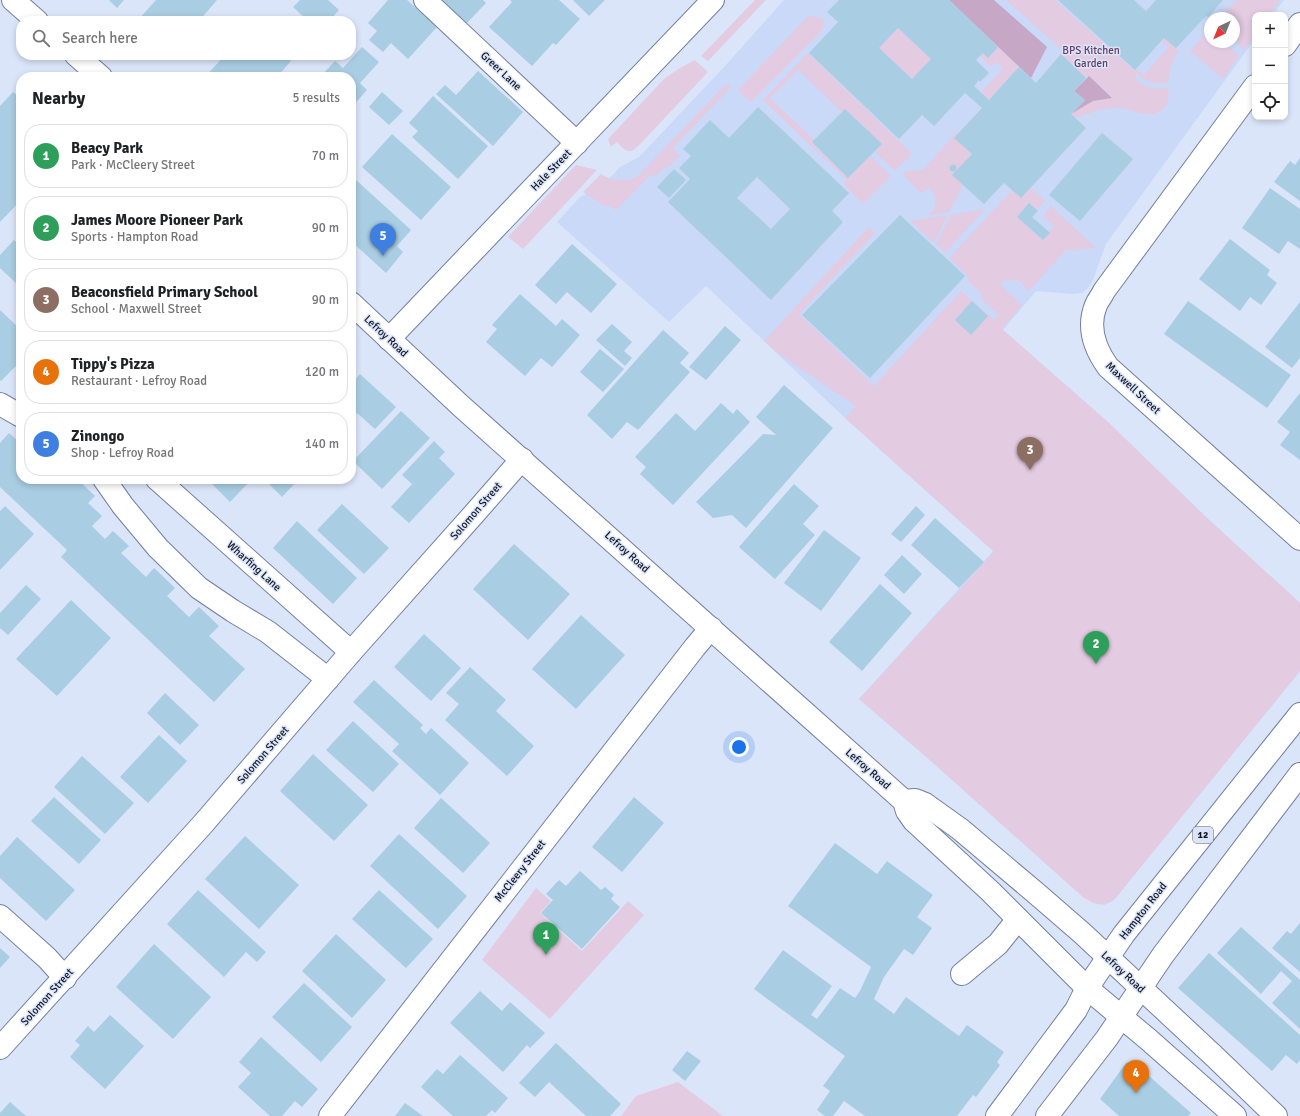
<!DOCTYPE html>
<html lang="en">
<head>
<meta charset="utf-8">
<style>
	body { margin:0; font-family:Signika,sans-serif; background:#f2f2f2; color:#202124 }
	.controls { position:absolute; right:12px; top:12px; display:grid; overflow:hidden; border-radius:8px; box-shadow:0 2px 6px #0003 }
	.controls button { width:36px; height:36px; display:grid; place-items:center; padding:0; border:0; border-bottom:1px solid #e0e0e0; background:#fff; color:#202124; font:20px sans-serif }
	.compass { position:absolute; left:1204px; top:12px; width:36px; height:36px; border-radius:50%; background:#fff; box-shadow:0 2px 6px #0003; rotate:223deg }
	.you { position:absolute; left:739px; top:747px; width:14px; height:14px; margin:-10px; border:3px solid #fff; border-radius:50%; background:#1a73e8; box-shadow:0 0 0 6px #1a73e833 }
	.badge { display:grid; place-items:center; width:26px; height:26px; border-radius:50%; background:#db2777; color:#fff; font-size:13px; font-weight:700 }
	.pin { position:absolute; translate:-50% -33px; filter:drop-shadow(0 1px 2px #0008) }
	.pin::after { content:''; position:absolute; top:21px; width:14px; height:12px; background:inherit; clip-path:polygon(0 0,100% 0,50% 100%) }
	.list { margin:0; padding:0; list-style:none }
	h2 { display:flex; justify-content:space-between; align-items:center; height:52px; margin:0; padding:0 16px; font-size:17px }
	h2 small { font-size:13px; font-weight:400; color:#757577 }
	.list li { display:grid; grid-template-columns:26px 1fr auto; gap:12px; align-items:center; box-sizing:border-box; height:64px; margin:0 8px 8px; padding:0 8px; border:1px solid #e0e0e0; border-radius:16px }
	.list b { display:block; font-size:15px; white-space:nowrap }
	.list p { margin:0; font-size:13px; white-space:nowrap; color:#757577 }
	.list em { font-size:13px; font-style:normal; color:#757577 }
	.icon { flex:none; width:22px; height:22px; fill:none; stroke:currentColor; stroke-width:2; stroke-linecap:round; stroke-linejoin:round }
	.map { position:relative; flex:none; width:1300px; height:1116px; overflow:hidden }
	.search { position:absolute; background:#fff; box-shadow:0 2px 6px #0003; left:16px; top:16px; width:340px; height:44px; display:flex; align-items:center; gap:10px; box-sizing:border-box; padding:0 14px; border-radius:16px; color:#757577; font-size:15px }
	.panel { position:absolute; background:#fff; box-shadow:0 2px 6px #0003; left:16px; top:72px; width:340px; height:412px; border-radius:16px }
	.map>svg:first-child { display:block }
	.built { fill:#cad9f8; fill-rule:evenodd }
	.green { fill:#e3cbe2 }
	.forest { fill:#c6a7c5 }
	.building { fill:#a9cde2; fill-rule:evenodd }
	.lines { fill:none; stroke-linecap:round; stroke-linejoin:round }
	.minor-casing { stroke:#72809d; stroke-width:24 }
	.major-casing { stroke:#72809d; stroke-width:24 }
	.minor { stroke:#fff; stroke-width:22 }
	.major { stroke:#fff; stroke-width:22 }
	.labels { text-anchor:middle; dominant-baseline:central; stroke-width:3; stroke-linejoin:round; paint-order:stroke }
	.shield { fill:#dbe5f9; stroke:#4e5462; stroke-width:1 }
	.shield-label { font-size:10px; font-weight:bold; fill:#111621 }
	.park-label { font-size:11px; fill:#663c66; stroke:#dbe5f9 }
	.street-label { font-size:11px; fill:#111621; stroke:#dbe5f9 }
</style>
</head>
<body>
<div class="map">
<svg width="1300" height="1116" viewBox="0 0 1300 1116">
	<rect width="100%" height="100%" fill="#dbe5f9"/>
	<path class="built" d="M 784,0 L 1284,0 L 1273,15 L 1255,15 L 1255,39 L 1106,244 L 1093,280 L 1089,287 L 1082,293 L 1073,294 L 1036,291 L 1003,330 L 1109,423 L 1206,517 L 1300,603 L 1300,671 L 1114,900 L 1105,905 L 1094,903 L 1083,897 L 932,762 L 859,699 L 993,551 L 845,418 L 706,286 L 669,322 L 557,222 L 580,197 L 603,185 L 620,167 L 639,157 L 725,66 ZM 1210,18 L 1234,18 L 1234,42 L 1210,42 Z"/>
	<g class="green">
		<path d="M 755,0 L 766,0 L 708,61 L 701,56 Z"/>
		<path d="M 1006,0 L 1055,0 L 1135,71 L 1137,69 L 1144,75 L 1168,47 L 1162,41 L 1164,38 L 1179,51 C 1171,61 1169,70 1168,83 C 1156,85 1144,82 1136,73 L 1135,78 C 1145,88 1155,90 1168,88 C 1169,96 1169,103 1163,109 C 1149,122 1134,108 1118,108 C 1104,107 1089,113 1076,118 L 1071,114 L 1093,101 L 1112,97 L 1088,76 L 1086,78 L 1061,54 L 1061,49 Z"/>
		<path d="M 1237,0 L 1280,0 L 1270,15 L 1255,15 L 1255,35 L 1244,50 L 1234,40 L 1234,18 L 1220,18 Z"/>
		<path d="M 809,15 L 824,19 L 823,27 L 819,34 L 751,102 L 738,90 Z"/>
		<path d="M 898,28 L 931,59 L 912,79 L 879,48 Z"/>
		<path d="M 1210,29 L 1210,42 L 1224,42 L 1239,56 L 1223,79 L 1190,51 Z"/>
		<path d="M 998,47 L 1019,67 L 989,100 L 981,92 L 1003,69 L 996,62 L 991,67 L 980,56 L 983,53 L 988,58 Z"/>
		<path d="M 808,53 L 912,154 L 895,171 L 875,152 L 882,144 L 846,109 L 842,112 L 798,70 L 770,98 L 814,140 L 812,143 L 848,178 L 870,156 L 891,176 L 863,204 L 843,184 L 847,180 L 763,100 Z"/>
		<path d="M 695,60 L 707,71 L 707,73 L 644,140 C 632,152 630,157 617,142 L 611,147 L 608,139 L 664,79 L 680,68 Z"/>
		<path d="M 728,84 L 731,87 L 673,148 L 680,155 L 669,167 L 663,169 L 655,177 L 651,174 L 616,210 L 608,205 L 606,207 L 583,192 L 601,174 C 613,181 627,184 639,175 L 725,85 Z"/>
		<path d="M 956,133 L 959,133 L 972,154 L 953,175 L 963,185 L 949,212 L 927,216 C 938,209 938,196 929,188 L 921,193 L 903,175 L 906,171 L 923,170 Z"/>
		<path d="M 576,165 L 597,170 L 523,249 L 508,237 Z"/>
		<path d="M 1031,188 L 1045,201 L 1037,210 L 1029,203 L 1017,217 L 1043,240 L 1054,226 L 1043,216 L 1051,206 L 1096,248 L 1065,251 L 1029,291 L 1018,280 L 1002,281 L 1001,285 L 1022,305 L 1002,329 L 1109,423 L 1206,517 L 1300,603 L 1300,671 L 1114,900 C 1100,907 1096,905 1083,897 L 932,762 L 859,699 L 994,552 L 845,418 L 856,406 L 776,352 L 764,341 L 869,227 L 875,233 L 799,314 L 874,386 L 961,291 L 994,320 L 998,314 L 982,300 L 981,293 L 968,281 L 969,277 L 949,258 L 1012,190 L 1021,198 Z"/>
		<path d="M 985,209 L 945,253 L 936,244 L 951,215 Z"/>
		<path d="M 948,215 L 934,243 L 910,221 Z"/>
		<path d="M 536,888 L 551,901 L 540,913 L 582,951 L 628,901 L 644,915 L 550,1019 L 482,960 Z"/>
		<path d="M 678,1082 L 723,1116 L 621,1116 L 636,1096 Z"/>
	</g>
	<g class="forest">
		<path d="M 949,0 L 994,0 L 1047,47 L 1031,78 Z"/>
		<path d="M 1089,76 L 1112,98 L 1093,101 L 1071,114 L 1085,100 L 1074,91 Z"/>
	</g>
	<g class="building">
		<path d="M 109,0 L 124,0 L 117,8 Z"/>
		<path d="M 156,0 L 217,0 L 199,21 L 137,21 Z"/>
		<path d="M 300,0 L 328,0 L 339,10 L 329,21 L 308,21 L 293,7 Z"/>
		<path d="M 388,0 L 407,0 L 437,27 L 408,59 L 391,43 L 383,52 L 369,40 L 377,31 L 368,23 Z"/>
		<path d="M 441,0 L 483,0 L 486,3 L 466,24 Z"/>
		<path d="M 510,0 L 559,0 L 580,19 L 556,45 L 553,43 L 532,66 L 489,27 L 512,2 Z"/>
		<path d="M 573,0 L 605,0 L 589,16 Z"/>
		<path d="M 839,0 L 949,0 L 998,47 L 988,58 L 983,53 L 976,60 L 989,73 L 980,82 L 979,80 L 974,86 L 989,100 L 1019,67 L 1036,83 L 1061,54 L 1086,78 L 1074,91 L 1085,100 L 1071,114 L 1086,128 L 1021,198 L 1004,183 L 984,204 L 952,175 L 972,154 L 954,138 L 982,108 L 965,93 L 934,126 L 922,115 L 899,139 L 809,53 L 838,22 L 827,12 ZM 898,28 L 931,59 L 912,79 L 879,48 Z"/>
		<path d="M 1058,0 L 1134,0 L 1146,11 L 1156,0 L 1223,0 L 1208,17 L 1206,16 L 1176,48 L 1164,38 L 1135,70 Z"/>
		<path d="M 362,47 L 379,62 L 360,83 L 367,90 L 351,108 L 351,77 L 320,77 L 335,61 L 343,68 Z"/>
		<path d="M 225,55 L 284,55 L 291,61 L 277,77 L 205,77 Z"/>
		<path d="M 478,71 L 523,112 L 493,146 L 436,94 L 445,85 L 456,95 Z"/>
		<path d="M 13,92 L 21,99 L 21,200 L 0,222 L 0,106 Z"/>
		<path d="M 382,92 L 403,111 L 389,125 L 369,107 Z"/>
		<path d="M 433,96 L 488,146 L 458,179 L 412,137 L 418,131 L 409,123 Z"/>
		<path d="M 758,107 L 849,193 L 832,211 L 843,222 L 771,300 L 668,202 L 690,179 L 679,168 L 691,156 L 683,149 L 710,120 L 729,138 ZM 757,177 L 790,209 L 771,229 L 737,198 Z"/>
		<path d="M 845,109 L 882,144 L 848,178 L 812,142 Z"/>
		<path d="M 1102,133 L 1133,159 L 1080,221 L 1049,195 Z"/>
		<path d="M 392,134 L 451,187 L 421,220 L 362,167 Z"/>
		<path d="M 1300,158 L 1300,201 L 1274,182 L 1290,161 L 1295,165 Z"/>
		<circle cx="953" cy="168" r="3.5"/>
		<path d="M 674,169 L 686,180 L 669,198 L 657,187 Z"/>
		<path d="M 356,180 L 411,230 L 397,246 L 403,252 L 386,273 L 351,241 L 351,186 Z"/>
		<path d="M 1270,188 L 1300,209 L 1300,249 L 1288,241 L 1279,254 L 1242,228 Z"/>
		<path d="M 1029,203 L 1038,211 L 1032,217 L 1050,233 L 1043,240 L 1017,217 Z"/>
		<path d="M 900,215 L 965,276 L 870,378 L 802,315 Z"/>
		<path d="M 1230,239 L 1270,270 L 1267,275 L 1277,283 L 1261,305 L 1250,297 L 1240,311 L 1199,279 Z"/>
		<path d="M 14,240 L 21,247 L 21,288 L 0,268 L 0,255 Z"/>
		<path d="M 572,244 L 617,284 L 591,313 L 567,292 L 556,304 L 535,285 Z"/>
		<path d="M 520,294 L 556,326 L 562,319 L 580,335 L 552,367 L 541,358 L 525,376 L 486,342 L 497,329 L 492,325 Z"/>
		<path d="M 972,301 L 988,316 L 971,335 L 955,320 Z"/>
		<path d="M 1188,301 L 1291,375 L 1267,408 L 1164,334 Z"/>
		<path d="M 1300,302 L 1300,358 L 1292,368 L 1265,347 Z"/>
		<path d="M 0,310 L 21,330 L 21,361 L 1,381 L 0,380 Z"/>
		<path d="M 612,324 L 632,342 L 624,351 L 632,358 L 625,366 L 596,340 Z"/>
		<path d="M 725,326 L 741,340 L 706,380 L 689,367 Z"/>
		<path d="M 663,330 L 689,353 L 680,363 L 690,372 L 638,430 L 627,422 L 612,439 L 587,415 Z"/>
		<path d="M 600,349 L 624,369 L 603,392 L 580,372 Z"/>
		<path d="M 360,374 L 396,407 L 375,429 L 357,413 L 351,419 L 351,384 Z"/>
		<path d="M 784,385 L 833,428 L 746,528 L 732,515 L 713,518 L 696,502 L 763,434 L 776,435 L 756,417 Z"/>
		<path d="M 1300,393 L 1300,460 L 1280,445 L 1290,432 L 1277,422 Z"/>
		<path d="M 721,403 L 733,414 L 737,409 L 750,422 L 673,505 L 640,474 L 646,467 L 635,457 L 676,413 L 695,431 Z"/>
		<path d="M 401,411 L 430,438 L 382,489 L 353,461 Z"/>
		<path d="M 9,433 L 21,444 L 21,479 L 61,479 L 67,484 L 72,479 L 77,479 L 95,496 L 88,503 L 102,516 L 92,526 L 105,539 L 113,531 L 129,546 L 121,553 L 146,577 L 154,568 L 175,588 L 167,596 L 189,617 L 199,607 L 219,626 L 209,636 L 245,669 L 214,702 L 61,557 L 67,550 L 0,487 L 0,443 Z"/>
		<path d="M 434,441 L 445,452 L 439,458 L 455,474 L 409,523 L 391,507 L 412,484 L 402,475 Z"/>
		<path d="M 216,479 L 252,479 L 230,502 L 212,484 Z"/>
		<path d="M 272,479 L 299,479 L 282,497 L 268,483 Z"/>
		<path d="M 794,484 L 819,506 L 803,524 L 815,535 L 775,579 L 739,547 Z"/>
		<path d="M 342,504 L 389,548 L 364,574 L 317,530 Z"/>
		<path d="M 5,506 L 34,534 L 0,570 L 0,511 Z"/>
		<path d="M 916,506 L 925,515 L 901,542 L 891,534 Z"/>
		<path d="M 935,518 L 984,562 L 959,588 L 911,545 Z"/>
		<path d="M 297,521 L 357,578 L 333,604 L 273,548 Z"/>
		<path d="M 824,530 L 861,558 L 821,611 L 784,583 Z"/>
		<path d="M 514,544 L 570,594 L 528,640 L 473,589 Z"/>
		<path d="M 902,555 L 922,574 L 904,594 L 884,575 Z"/>
		<path d="M 880,584 L 912,613 L 862,671 L 829,642 Z"/>
		<path d="M 26,585 L 41,599 L 8,635 L 0,628 L 0,613 Z"/>
		<path d="M 71,600 L 111,638 L 57,696 L 16,659 Z"/>
		<path d="M 581,615 L 625,655 L 576,709 L 532,669 Z"/>
		<path d="M 424,634 L 461,668 L 431,701 L 394,667 Z"/>
		<path d="M 470,667 L 506,700 L 496,711 L 534,746 L 507,776 L 445,720 L 459,704 L 446,693 Z"/>
		<path d="M 374,680 L 423,725 L 420,728 L 426,734 L 431,728 L 469,763 L 440,795 L 392,751 L 399,744 L 353,702 Z"/>
		<path d="M 165,693 L 199,725 L 180,745 L 147,713 Z"/>
		<path d="M 353,721 L 399,764 L 373,792 L 326,750 Z"/>
		<path d="M 159,735 L 187,761 L 148,803 L 120,777 Z"/>
		<path d="M 313,754 L 368,805 L 334,841 L 280,791 Z"/>
		<path d="M 82,756 L 134,803 L 105,834 L 54,787 Z"/>
		<path d="M 54,797 L 101,840 L 79,864 L 31,821 Z"/>
		<path d="M 634,797 L 664,823 L 622,872 L 592,847 Z"/>
		<path d="M 441,798 L 490,843 L 463,873 L 414,828 Z"/>
		<path d="M 399,834 L 467,896 L 438,929 L 370,866 Z"/>
		<path d="M 245,836 L 299,885 L 259,929 L 205,879 Z"/>
		<path d="M 17,837 L 75,890 L 46,921 L 0,878 L 0,856 Z"/>
		<path d="M 835,843 L 877,874 L 887,861 L 933,895 L 917,917 L 932,928 L 913,955 L 904,949 L 884,977 L 874,999 L 894,1014 L 906,997 L 959,1036 L 967,1025 L 1004,1052 L 997,1062 L 1000,1065 L 976,1097 L 973,1095 L 957,1116 L 865,1116 L 844,1101 L 833,1116 L 825,1116 L 817,1110 L 830,1091 L 823,1086 L 845,1056 L 754,989 L 783,950 L 832,986 L 811,1015 L 817,1019 L 840,988 L 855,998 L 860,991 L 871,967 L 788,906 Z"/>
		<path d="M 580,871 L 601,890 L 605,887 L 614,895 L 611,899 L 620,907 L 582,949 L 541,913 L 553,900 L 546,894 L 559,880 L 566,886 Z"/>
		<path d="M 198,890 L 266,952 L 257,962 L 246,952 L 224,977 L 167,924 Z"/>
		<path d="M 379,890 L 433,939 L 406,968 L 352,919 Z"/>
		<path d="M 1300,923 L 1300,972 L 1272,948 L 1287,931 L 1291,934 Z"/>
		<path d="M 1241,927 L 1300,980 L 1300,1029 L 1272,1003 L 1292,981 L 1281,971 L 1261,994 L 1217,953 Z"/>
		<path d="M 336,934 L 386,980 L 352,1018 L 302,971 Z"/>
		<path d="M 154,944 L 211,997 L 173,1039 L 116,987 Z"/>
		<path d="M 0,948 L 10,957 L 0,968 Z"/>
		<path d="M 1209,953 L 1300,1035 L 1300,1060 L 1297,1064 L 1286,1055 L 1272,1071 L 1178,988 Z"/>
		<path d="M 304,983 L 352,1027 L 321,1062 L 272,1017 Z"/>
		<path d="M 480,991 L 502,1011 L 510,1002 L 545,1033 L 530,1048 L 527,1045 L 503,1072 L 450,1023 Z"/>
		<path d="M 110,1015 L 144,1046 L 105,1089 L 70,1057 L 80,1045 L 75,1041 L 88,1026 L 94,1032 Z"/>
		<path d="M 261,1037 L 318,1089 L 302,1107 L 295,1101 L 282,1116 L 270,1116 L 238,1087 L 251,1073 L 239,1062 Z"/>
		<path d="M 556,1043 L 621,1104 L 610,1116 L 586,1116 L 549,1082 L 535,1097 L 519,1083 Z"/>
		<path d="M 687,1051 L 701,1061 L 685,1081 L 672,1070 Z"/>
		<path d="M 460,1055 L 508,1098 L 495,1113 L 492,1110 L 486,1116 L 453,1116 L 421,1087 L 437,1069 L 443,1074 Z"/>
		<path d="M 1133,1062 L 1191,1113 L 1188,1116 L 1119,1116 L 1100,1099 L 1126,1063 Z"/>
		<path d="M 10,1102 L 26,1116 L 0,1116 L 0,1113 Z"/>
		<path d="M 405,1103 L 423,1116 L 395,1116 Z"/>
	</g>
	<g class="lines">
		<defs>
			<g id="minor">
				<path d="M 13,0 L 37,21"/>
				<path d="M 425,0 L 577,143"/>
				<path d="M 1285,45 L 1300,24"/>
				<path d="M 76,55 L 101,77"/>
				<path d="M 1255,86 L 1104,291 C 1102,296 1098,300 1096,305 C 1087,327 1095,349 1108,367 L 1300,539"/>
				<path d="M 351,303 L 461,406 L 904,801 L 907,811 L 914,821 L 990,891 L 1087,988 L 1149,1040 L 1235,1116"/>
				<path d="M 389,339 L 713,0"/>
				<path d="M 0,404 L 21,416"/>
				<path d="M 104,479 L 123,506 L 158,548 L 199,588 L 233,611 L 268,632 L 328,679"/>
				<path d="M 157,479 L 351,652"/>
				<path d="M 904,801 L 915,800 L 925,804 L 960,829 L 1037,894 L 1082,933 L 1215,1057 L 1276,1116"/>
				<path d="M 0,916 L 47,958 L 65,978"/>
				<path d="M 962,974 L 998,944 L 1018,919"/>
				<path d="M 0,1048 L 203,824 L 351,652 L 474,514 L 522,459"/>
				<path d="M 330,1116 L 695,647 L 711,628"/>
			</g>
			<g id="major">
				<path d="M 997,1116 L 1076,1010 L 1087,988 L 1124,934 L 1300,714"/>
				<path d="M 1047,1116 L 1107,1038 L 1163,955 L 1300,774"/>
			</g>
		</defs>
		<use href="#minor" class="minor-casing"/>
		<use href="#major" class="major-casing"/>
		<use href="#minor" class="minor"/>
		<use href="#major" class="major"/>
	</g>
	<g class="labels">
		<rect class="shield" x="1193" y="827" width="20" height="16" rx="3"/>
		<g class="shield-label">
			<text x="1203" y="835">12</text>
		</g>
		<g class="park-label">
			<text x="1091" y="50">BPS Kitchen<tspan x="1091" dy="13">Garden</tspan></text>
		</g>
		<g class="street-label">
			<text transform="translate(501 71) rotate(43)">Greer Lane</text>
			<text transform="translate(551 170) rotate(-46)">Hale Street</text>
			<text transform="translate(386 336) rotate(43)">Lefroy Road</text>
			<text transform="translate(1133 388) rotate(43)">Maxwell Street</text>
			<text transform="translate(476 511) rotate(-49)">Solomon Street</text>
			<text transform="translate(627 552) rotate(42)">Lefroy Road</text>
			<text transform="translate(254 566) rotate(42)">Wharfing Lane</text>
			<text transform="translate(263 755) rotate(-49)">Solomon Street</text>
			<text transform="translate(868 769) rotate(41)">Lefroy Road</text>
			<text transform="translate(520 871) rotate(-52)">McCleery Street</text>
			<text transform="translate(1143 911) rotate(-52)">Hampton Road</text>
			<text transform="translate(1123 972) rotate(43)">Lefroy Road</text>
			<text transform="translate(47 997) rotate(-48)">Solomon Street</text>
		</g>
	</g>
</svg>
<div class="controls">
<button>+</button>
<button>−</button>
<button><svg class="icon" aria-label="locate" viewBox="0 0 24 24"><circle cx="12" cy="12" r="6"/><path d="M12 2v4M12 18v4M2 12h4M18 12h4"/></svg></button>
</div>
<svg class="compass" viewBox="-18 -18 36 36"><path d="M0-13l5 13h-10z" fill="#e53935"/><path d="M0 13l5-13h-10z" fill="#757577"/></svg>
<div class="you"></div>
<div class="pin badge" style="left:546px;top:955px;background:#2e9e5b">1</div>
<div class="pin badge" style="left:1096px;top:664px;background:#2e9e5b">2</div>
<div class="pin badge" style="left:1030px;top:470px;background:#8d6e63">3</div>
<div class="pin badge" style="left:1136px;top:1093px;background:#e8710a">4</div>
<div class="pin badge" style="left:383px;top:256px;background:#3f7fe0">5</div>
<div class="search"><svg class="icon" aria-label="search" viewBox="0 0 24 24"><circle cx="10" cy="10" r="6"/><path d="M15 15l6 6"/></svg>Search here</div>
<section class="panel">
<h2>Nearby<small>5 results</small></h2>
<ul class="list">
<li><span class="badge" style="background:#2e9e5b">1</span><div><b>Beacy Park</b><p>Park · McCleery Street</p></div><em>70 m</em></li>
<li><span class="badge" style="background:#2e9e5b">2</span><div><b>James Moore Pioneer Park</b><p>Sports · Hampton Road</p></div><em>90 m</em></li>
<li><span class="badge" style="background:#8d6e63">3</span><div><b>Beaconsfield Primary School</b><p>School · Maxwell Street</p></div><em>90 m</em></li>
<li><span class="badge" style="background:#e8710a">4</span><div><b>Tippy's Pizza</b><p>Restaurant · Lefroy Road</p></div><em>120 m</em></li>
<li><span class="badge" style="background:#3f7fe0">5</span><div><b>Zinongo</b><p>Shop · Lefroy Road</p></div><em>140 m</em></li>
</ul>
</section>
</div>
</body>
</html>
